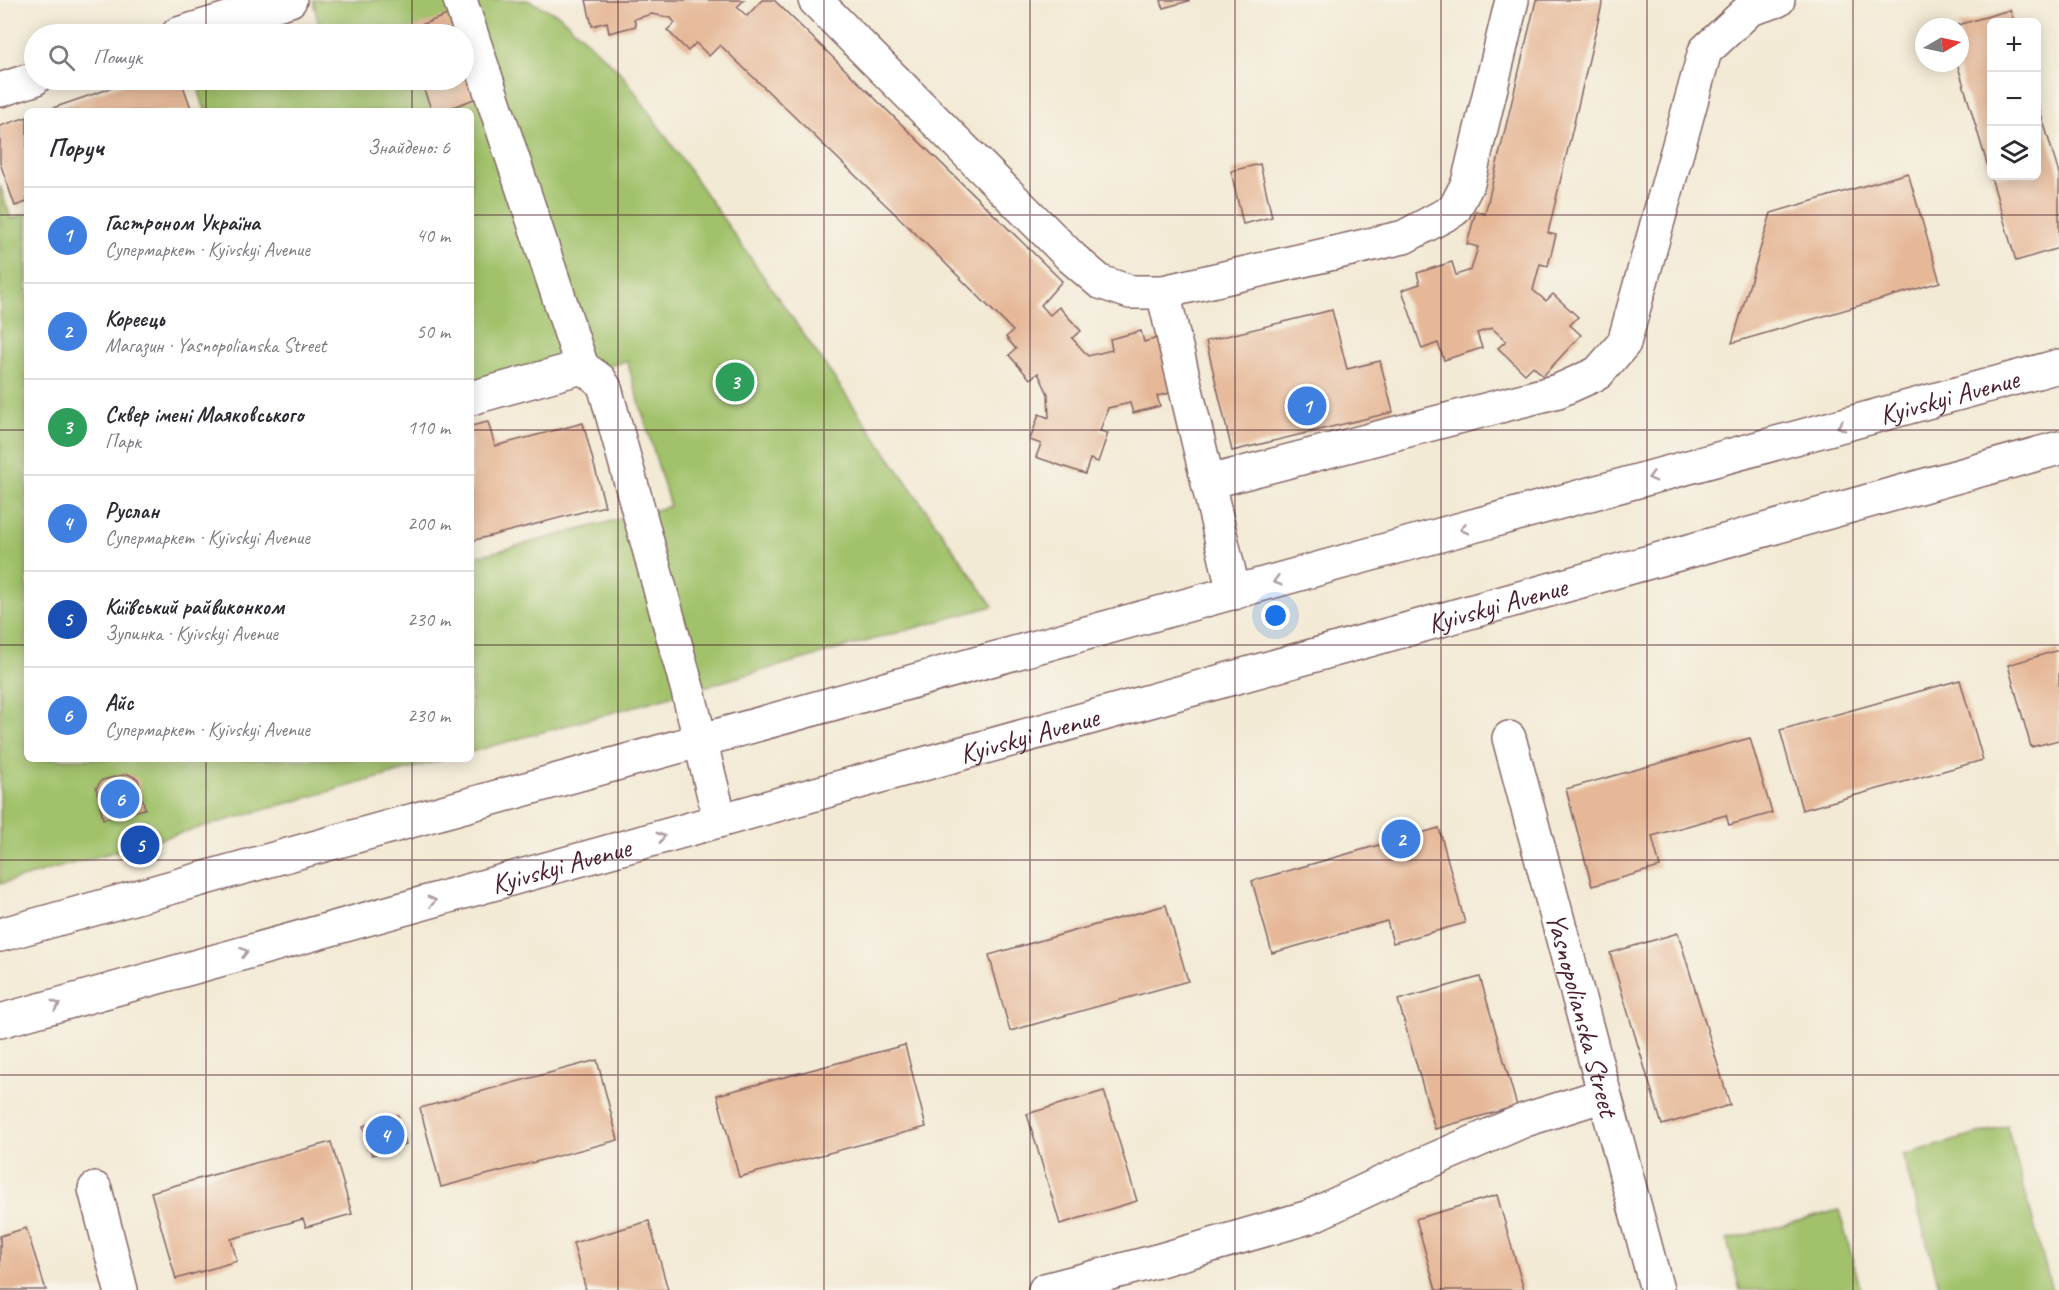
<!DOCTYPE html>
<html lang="uk">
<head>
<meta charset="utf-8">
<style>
	body { margin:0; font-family:Caveat,sans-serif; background:#f2f2f3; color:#2b2b33 }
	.controls { position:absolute; right:18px; top:18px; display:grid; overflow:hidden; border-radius:9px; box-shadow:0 3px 15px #0003 }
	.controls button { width:54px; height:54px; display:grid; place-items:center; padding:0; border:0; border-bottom:2px solid #e1e1e2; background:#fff; color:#2b2b33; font:30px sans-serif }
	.compass { position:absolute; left:1915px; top:18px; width:54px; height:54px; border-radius:50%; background:#fff; box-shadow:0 3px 15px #0003; rotate:81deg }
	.you { position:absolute; left:1276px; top:616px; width:21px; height:21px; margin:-15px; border:4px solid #fff; border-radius:50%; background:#1a73e8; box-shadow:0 0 0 9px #1a73e833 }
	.badge { display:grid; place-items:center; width:39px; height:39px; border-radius:50%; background:#b5179e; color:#fff; font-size:20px; font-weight:700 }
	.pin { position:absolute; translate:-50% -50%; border:3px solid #fff; box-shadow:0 2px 6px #0006 }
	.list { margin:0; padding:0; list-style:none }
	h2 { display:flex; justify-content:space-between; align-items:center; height:78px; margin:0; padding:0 24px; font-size:26px }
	h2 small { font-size:20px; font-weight:400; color:#7c7c81 }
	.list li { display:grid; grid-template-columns:39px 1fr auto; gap:18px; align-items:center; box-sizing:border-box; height:96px; padding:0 24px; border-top:2px solid #e1e1e2 }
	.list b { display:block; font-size:22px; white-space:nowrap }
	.list p { margin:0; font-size:20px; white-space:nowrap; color:#7c7c81 }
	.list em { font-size:20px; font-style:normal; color:#7c7c81 }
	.icon { flex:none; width:33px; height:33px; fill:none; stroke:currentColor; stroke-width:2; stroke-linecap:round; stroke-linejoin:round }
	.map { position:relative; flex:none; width:2059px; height:1290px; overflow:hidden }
	.search { position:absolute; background:#fff; box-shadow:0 3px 15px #0003; left:24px; top:24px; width:450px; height:66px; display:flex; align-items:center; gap:15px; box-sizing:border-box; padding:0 21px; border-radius:33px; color:#7c7c81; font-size:22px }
	.panel { position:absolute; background:#fff; box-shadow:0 3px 15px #0003; left:24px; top:108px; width:450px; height:654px; border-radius:9px }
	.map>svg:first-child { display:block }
	.green { fill:#a1c26b; stroke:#76704b; stroke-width:1.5 }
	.building { fill:#e6b898 }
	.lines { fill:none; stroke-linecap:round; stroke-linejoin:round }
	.minor-casing { stroke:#856666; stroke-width:36 }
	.major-casing { stroke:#856666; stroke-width:36 }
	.minor { stroke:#fff; stroke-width:33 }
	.major { stroke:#fff; stroke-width:33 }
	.oneway { stroke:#ae9aa0 }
	.grid { fill:none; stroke:#4a1f2b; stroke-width:1.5; stroke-opacity:0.55 }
	.labels { text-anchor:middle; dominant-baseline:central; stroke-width:4.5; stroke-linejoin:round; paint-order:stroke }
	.street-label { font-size:28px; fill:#4a1f2b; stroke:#f7f3e8 }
</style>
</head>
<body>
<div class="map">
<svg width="2059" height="1290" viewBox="0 0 2059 1290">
	<rect width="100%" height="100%" fill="#f7f3e8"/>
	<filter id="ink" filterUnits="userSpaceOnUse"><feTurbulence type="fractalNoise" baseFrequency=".0167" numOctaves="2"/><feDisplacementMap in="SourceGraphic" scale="12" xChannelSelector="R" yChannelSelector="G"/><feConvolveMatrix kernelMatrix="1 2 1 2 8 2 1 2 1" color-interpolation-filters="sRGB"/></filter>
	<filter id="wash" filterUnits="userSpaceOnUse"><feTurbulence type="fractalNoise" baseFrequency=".008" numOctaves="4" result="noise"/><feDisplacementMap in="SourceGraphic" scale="24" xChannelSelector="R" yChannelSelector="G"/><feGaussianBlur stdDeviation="1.35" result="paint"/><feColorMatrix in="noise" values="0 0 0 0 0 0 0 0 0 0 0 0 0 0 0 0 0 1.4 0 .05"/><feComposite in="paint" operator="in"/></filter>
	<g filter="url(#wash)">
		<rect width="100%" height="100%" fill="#f3ead5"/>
		<g class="green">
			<path d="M 313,0 L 527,0 L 559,15 L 623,75 L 993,606 L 471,752 L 471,558 L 670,506 L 627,361 L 471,404 L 471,111 L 205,111 L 196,80 L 464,80 L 464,34 L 310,34 L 320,31 Z"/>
			<path d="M 0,185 L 11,219 L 27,214 L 27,759 L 445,759 L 0,884 Z"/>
			<path d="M 2007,1126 L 2052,1290 L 1940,1290 L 1903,1155 Z"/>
			<path d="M 1839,1210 L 1861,1290 L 1740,1290 L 1727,1240 Z"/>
		</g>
		<g id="blocks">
			<g class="building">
				<path d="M 586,0 L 744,0 L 737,7 L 747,16 L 762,0 L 774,0 L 1062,281 L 1041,305 L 1050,315 L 1059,307 L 1081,331 L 1072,338 L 1088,356 L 1112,350 L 1110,339 L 1141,331 L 1144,342 L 1161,337 L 1175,392 L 1157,396 L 1160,406 L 1133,413 L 1130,403 L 1108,408 L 1100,431 L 1108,433 L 1098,462 L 1090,459 L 1085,474 L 1036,457 L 1041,444 L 1030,440 L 1039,414 L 1049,418 L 1048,394 L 1038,373 L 1030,379 L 1009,355 L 1016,349 L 1006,337 L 1013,331 L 915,233 L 720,45 L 709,56 L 696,43 L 688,51 L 667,30 L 675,23 L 671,18 L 652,14 L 634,19 L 636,26 L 609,33 L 607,22 L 592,26 Z"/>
				<path d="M 1161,0 L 1189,0 L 1189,1 L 1163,8 Z"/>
				<path d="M 1536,0 L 1603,0 L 1548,233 L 1556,235 L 1548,266 L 1540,264 L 1533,290 L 1546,301 L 1553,294 L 1578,317 L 1570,325 L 1581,335 L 1543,376 L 1533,366 L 1525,374 L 1498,348 L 1506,341 L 1492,328 L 1477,333 L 1482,348 L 1444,360 L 1438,343 L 1422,349 L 1402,290 L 1420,284 L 1417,273 L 1452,262 L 1456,275 L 1471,270 L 1478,247 L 1467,244 L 1476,211 L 1485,214 Z"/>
				<path d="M 2010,10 L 2014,22 L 1992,22 L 1992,176 L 2036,176 L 2037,100 L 2059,174 L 2059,248 L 2016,261 L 1957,63 L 1960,63 L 1960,27 L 1954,26 Z"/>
				<path d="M 447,15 L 454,34 L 403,34 L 402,32 Z"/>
				<path d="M 464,62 L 477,98 L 442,111 L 432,111 L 420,80 L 464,80 Z"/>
				<path d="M 135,80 L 181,80 L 192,111 L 44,111 Z"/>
				<path d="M 27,117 L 27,202 L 15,206 L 0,163 L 0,126 Z"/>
				<path d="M 1260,164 L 1272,217 L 1243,224 L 1231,171 Z"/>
				<path d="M 1908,173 L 1940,282 L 1732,343 L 1771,213 Z"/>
				<path d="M 1332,310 L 1347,369 L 1380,361 L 1393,412 L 1232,451 L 1206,341 Z"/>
				<path d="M 488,422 L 495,446 L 583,423 L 605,506 L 471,541 L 471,426 Z"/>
				<path d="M 2059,650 L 2059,740 L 2031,747 L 2008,665 Z"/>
				<path d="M 1960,680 L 1983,760 L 1802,810 L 1780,730 Z"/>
				<path d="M 1750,738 L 1772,813 L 1729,825 L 1726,815 L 1652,836 L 1660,867 L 1592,886 L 1566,789 Z"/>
				<path d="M 128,774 L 138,779 L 145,809 L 103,819 L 96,788 L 102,780 Z"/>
				<path d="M 1439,828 L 1465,923 L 1393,943 L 1387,921 L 1272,953 L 1252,881 Z"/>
				<path d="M 1166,905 L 1188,981 L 1010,1031 L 989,955 Z"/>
				<path d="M 1678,933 L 1730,1105 L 1662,1125 L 1610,953 Z"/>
				<path d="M 1480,977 L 1517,1106 L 1435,1129 L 1398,1000 Z"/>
				<path d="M 905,1045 L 926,1127 L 739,1177 L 717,1095 Z"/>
				<path d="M 597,1060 L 618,1140 L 441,1187 L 420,1108 Z"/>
				<path d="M 1104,1091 L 1137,1201 L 1060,1224 L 1027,1114 Z"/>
				<path d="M 398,1115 L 406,1144 L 372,1155 L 363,1126 Z"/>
				<path d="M 331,1142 L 352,1214 L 306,1227 L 303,1219 L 231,1239 L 237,1261 L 176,1279 L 151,1192 Z"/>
				<path d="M 1497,1195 L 1524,1290 L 1436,1290 L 1416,1219 Z"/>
				<path d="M 649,1221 L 668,1290 L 586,1290 L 573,1243 Z"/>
				<path d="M 26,1228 L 46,1290 L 0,1290 L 0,1236 Z"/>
			</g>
		</g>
	</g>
	<g filter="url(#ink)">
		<use href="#blocks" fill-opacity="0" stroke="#856666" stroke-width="1.5"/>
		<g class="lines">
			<defs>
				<g id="minor">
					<path d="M 460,0 L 582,367 L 471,398"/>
					<path d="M 815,0 L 1072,258 L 1100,282 L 1130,292 L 1163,292 L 1404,237 L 1454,210 L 1468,183 L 1512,0"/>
					<path d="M 178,34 L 290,0"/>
					<path d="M 0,90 L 34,79"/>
					<path d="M 1163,292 L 1234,593"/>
					<path d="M 582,367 L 600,380 L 605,388 L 688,691 L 720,820"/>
					<path d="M 1209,482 L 1558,391 L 1598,373 L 1624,343 L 1705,51 L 1750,9 L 1778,0"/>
					<path id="s1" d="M 1509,738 L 1657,1290"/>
					<path d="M 95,1189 L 121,1290"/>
					<path d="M 1045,1290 L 1157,1261 L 1309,1217 L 1405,1172 L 1525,1120 L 1604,1095"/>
				</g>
				<g id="major">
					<path id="s2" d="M 0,935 L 1447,533 L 2059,366"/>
					<path id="s3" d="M 0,1021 L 2059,448"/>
				</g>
			</defs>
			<use href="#minor" class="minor-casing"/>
			<use href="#major" class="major-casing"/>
			<use href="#minor" class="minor"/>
			<use href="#major" class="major"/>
		</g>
		<defs><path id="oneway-chevron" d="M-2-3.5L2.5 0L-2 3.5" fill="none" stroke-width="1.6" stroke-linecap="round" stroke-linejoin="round" transform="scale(1.5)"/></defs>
		<g class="oneway">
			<use href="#oneway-chevron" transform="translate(1841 426) rotate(165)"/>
			<use href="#oneway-chevron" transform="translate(1652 477) rotate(165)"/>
			<use href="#oneway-chevron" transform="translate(1464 529) rotate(165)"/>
			<use href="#oneway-chevron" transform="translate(1277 581) rotate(164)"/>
			<use href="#oneway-chevron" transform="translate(661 837) rotate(-16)"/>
			<use href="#oneway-chevron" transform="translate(432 901) rotate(-15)"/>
			<use href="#oneway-chevron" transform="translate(244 952) rotate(-15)"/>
			<use href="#oneway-chevron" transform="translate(56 1005) rotate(-16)"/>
		</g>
	</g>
	<path class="grid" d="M 206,0 L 206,34M 412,0 L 412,34M 618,0 L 618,1290M 824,0 L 824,1290M 1030,0 L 1030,1290M 1235,0 L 1235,1290M 1441,0 L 1441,1290M 1647,0 L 1647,1290M 1853,0 L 1853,1290M 206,80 L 206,111M 412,80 L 412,111M 0,215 L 27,215M 471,215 L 2059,215M 0,430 L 27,430M 471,430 L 2059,430M 0,645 L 27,645M 471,645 L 2059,645M 206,759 L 206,1290M 412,759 L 412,1290M 0,860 L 2059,860M 0,1075 L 2059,1075"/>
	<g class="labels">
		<g class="street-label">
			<text stroke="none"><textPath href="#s2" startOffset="2022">Kyivskyi Avenue</textPath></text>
			<text stroke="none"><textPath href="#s3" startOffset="1554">Kyivskyi Avenue</textPath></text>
			<text stroke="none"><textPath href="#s3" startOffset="1068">Kyivskyi Avenue</textPath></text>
			<text stroke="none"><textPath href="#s3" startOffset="582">Kyivskyi Avenue</textPath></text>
			<text stroke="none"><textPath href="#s1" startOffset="286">Yasnopolianska Street</textPath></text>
		</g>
	</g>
</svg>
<div class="controls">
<button>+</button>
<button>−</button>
<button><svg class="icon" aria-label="layers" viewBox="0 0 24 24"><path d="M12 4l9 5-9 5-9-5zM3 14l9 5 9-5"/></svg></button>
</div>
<svg class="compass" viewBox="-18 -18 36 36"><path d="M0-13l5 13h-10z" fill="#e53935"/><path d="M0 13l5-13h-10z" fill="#7c7c81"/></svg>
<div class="you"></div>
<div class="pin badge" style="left:1307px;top:406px;background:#3f7fe0">1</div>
<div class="pin badge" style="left:1401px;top:839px;background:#3f7fe0">2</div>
<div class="pin badge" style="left:735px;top:382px;background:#2e9e5b">3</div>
<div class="pin badge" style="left:385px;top:1135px;background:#3f7fe0">4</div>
<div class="pin badge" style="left:140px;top:845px;background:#1a4fb4">5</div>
<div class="pin badge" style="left:120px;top:799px;background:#3f7fe0">6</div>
<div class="search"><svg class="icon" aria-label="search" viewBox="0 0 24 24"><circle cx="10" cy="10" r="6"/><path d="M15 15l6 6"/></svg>Пошук</div>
<section class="panel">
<h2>Поруч<small>Знайдено: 6</small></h2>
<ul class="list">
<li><span class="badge" style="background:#3f7fe0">1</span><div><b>Гастроном Україна</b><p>Супермаркет · Kyivskyi Avenue</p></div><em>40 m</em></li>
<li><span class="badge" style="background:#3f7fe0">2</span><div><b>Кореєць</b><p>Магазин · Yasnopolianska Street</p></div><em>50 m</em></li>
<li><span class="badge" style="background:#2e9e5b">3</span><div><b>Сквер імені Маяковського</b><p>Парк</p></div><em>110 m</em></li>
<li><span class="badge" style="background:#3f7fe0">4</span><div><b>Руслан</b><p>Супермаркет · Kyivskyi Avenue</p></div><em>200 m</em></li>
<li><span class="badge" style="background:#1a4fb4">5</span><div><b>Київський райвиконком</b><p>Зупинка · Kyivskyi Avenue</p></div><em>230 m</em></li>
<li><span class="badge" style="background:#3f7fe0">6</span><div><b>Айс</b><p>Супермаркет · Kyivskyi Avenue</p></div><em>230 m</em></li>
</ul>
</section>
</div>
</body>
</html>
